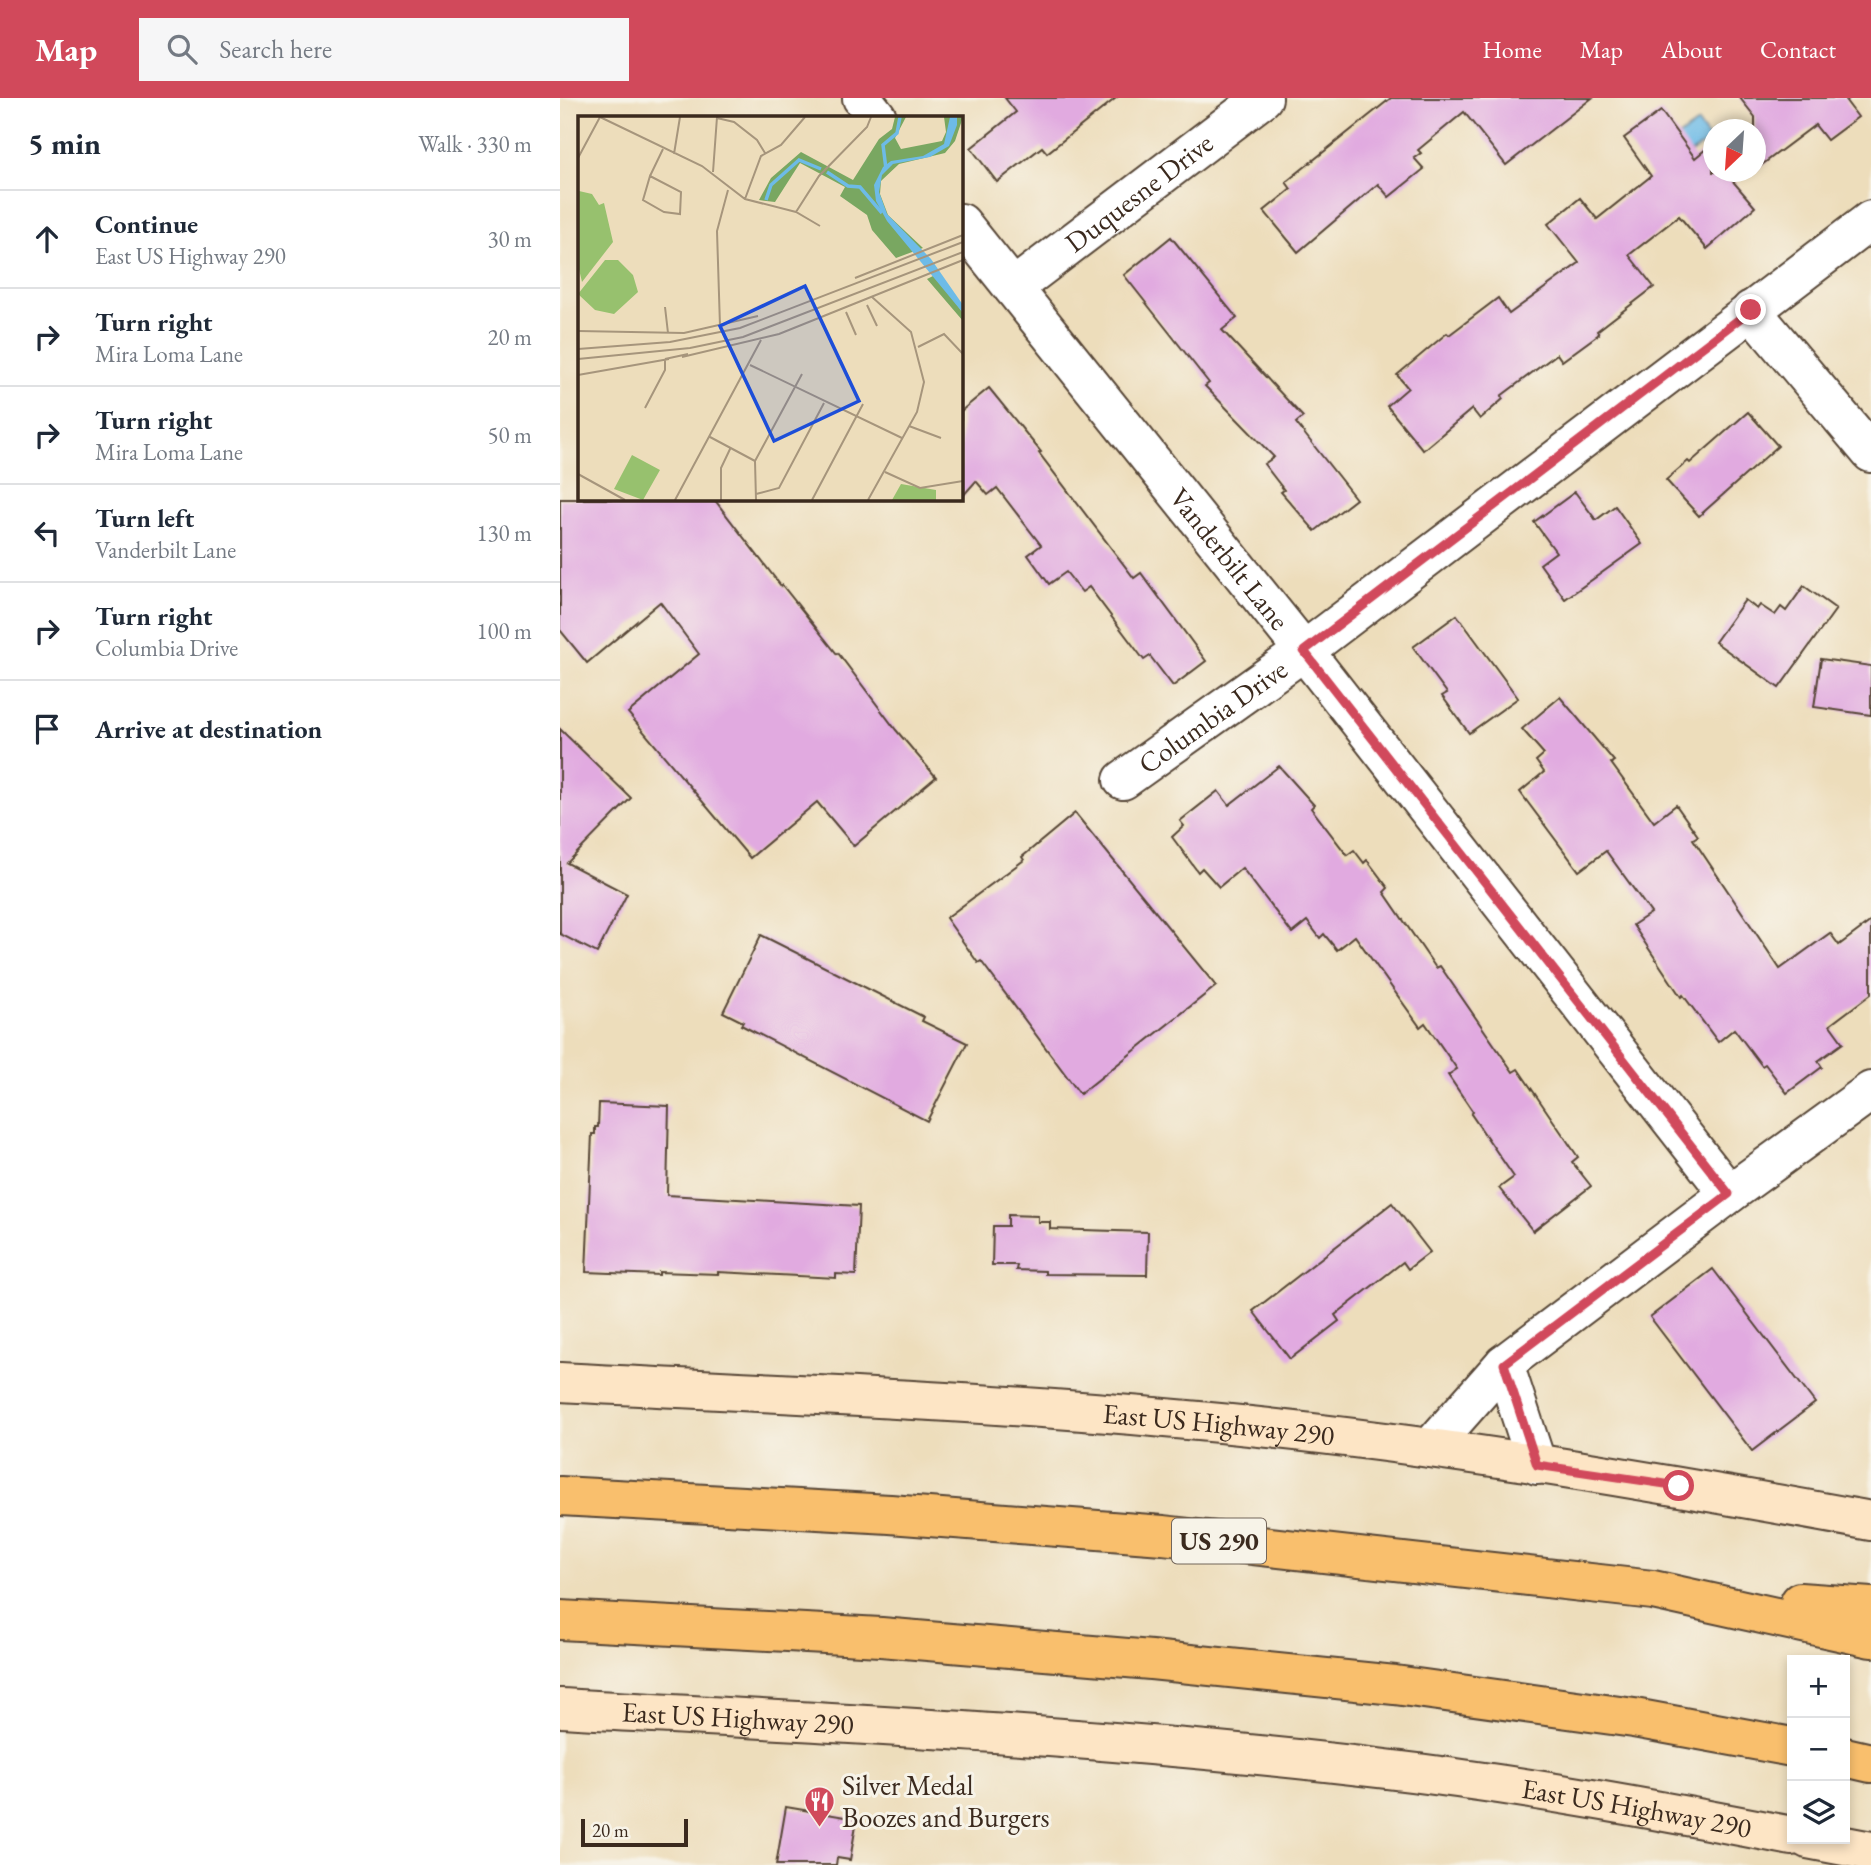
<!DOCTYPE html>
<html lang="en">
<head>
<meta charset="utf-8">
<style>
	body { margin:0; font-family:"EB Garamond",serif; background:#f6f6f7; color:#1f2937 }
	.controls { position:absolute; right:21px; bottom:21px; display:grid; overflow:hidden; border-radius:0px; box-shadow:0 4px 10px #0003 }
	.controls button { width:63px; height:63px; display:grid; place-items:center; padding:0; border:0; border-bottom:2px solid #e0e1e3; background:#fff; color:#1f2937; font:35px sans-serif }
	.compass { position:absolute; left:1143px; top:21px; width:63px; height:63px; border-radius:50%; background:#fff; box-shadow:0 4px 10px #0003; rotate:205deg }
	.scale { position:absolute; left:21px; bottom:18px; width:107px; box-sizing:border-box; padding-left:7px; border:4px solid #3b2a1e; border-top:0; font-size:19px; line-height:24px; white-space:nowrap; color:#3b2a1e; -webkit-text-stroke:5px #f7f3e8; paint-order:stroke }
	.stop { position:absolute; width:21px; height:21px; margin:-16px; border:5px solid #d1495b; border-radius:50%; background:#fff }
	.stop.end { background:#d1495b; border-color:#fff; box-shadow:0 2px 7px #0008 }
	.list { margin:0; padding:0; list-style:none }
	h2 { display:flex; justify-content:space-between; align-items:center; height:91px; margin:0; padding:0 28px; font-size:30px }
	h2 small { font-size:23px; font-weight:400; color:#747a83 }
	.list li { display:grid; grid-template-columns:46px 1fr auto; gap:21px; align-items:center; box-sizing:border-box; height:98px; padding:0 28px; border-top:2px solid #e0e1e3 }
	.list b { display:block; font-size:26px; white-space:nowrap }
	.list p { margin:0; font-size:23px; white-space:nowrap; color:#747a83 }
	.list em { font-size:23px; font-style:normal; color:#747a83 }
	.icon { flex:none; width:38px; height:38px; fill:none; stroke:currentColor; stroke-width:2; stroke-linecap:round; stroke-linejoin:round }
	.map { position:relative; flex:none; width:1311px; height:1767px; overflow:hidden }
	header { display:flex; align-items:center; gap:42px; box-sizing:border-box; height:98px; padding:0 35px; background:#d1495b; color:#fff }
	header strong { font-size:33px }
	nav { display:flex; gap:38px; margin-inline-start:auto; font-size:24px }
	.search { width:490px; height:63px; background:#f6f6f7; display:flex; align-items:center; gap:18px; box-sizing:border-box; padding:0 24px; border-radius:0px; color:#747a83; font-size:26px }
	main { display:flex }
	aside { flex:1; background:#fff }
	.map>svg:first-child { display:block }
	.water { fill:#6dbbe7; stroke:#547282; stroke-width:2 }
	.building { fill:#e1aae0 }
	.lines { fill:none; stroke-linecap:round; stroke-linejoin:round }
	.minor-casing { stroke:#564536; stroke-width:42 }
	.secondary-casing { stroke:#564536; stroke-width:42 }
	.motorway-casing { stroke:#564536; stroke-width:42 }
	.minor { stroke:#fff; stroke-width:38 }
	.secondary { stroke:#fde5c5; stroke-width:38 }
	.motorway { stroke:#f9bf6d; stroke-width:38 }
	.route { stroke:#d1495b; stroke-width:9 }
	.labels { text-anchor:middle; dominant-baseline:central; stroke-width:6; stroke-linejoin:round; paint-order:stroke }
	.shield { fill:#f7f3e8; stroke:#73665b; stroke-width:2 }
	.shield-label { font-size:26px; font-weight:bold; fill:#3b2a1e }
	.street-label { font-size:28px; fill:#3b2a1e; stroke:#f7f3e8 }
	.poi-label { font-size:28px; fill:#3b2a1e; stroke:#f7f3e8; text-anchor:start }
	.inset-river { fill:none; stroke:#6dbbe7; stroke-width:3.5 }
	.inset-road { fill:none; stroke:#a6957c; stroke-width:2 }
	.view { fill:#1d4ed8; fill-opacity:0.15; stroke:#1d4ed8; stroke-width:3.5 }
	.inset-edge { fill:none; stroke:#3b2a1e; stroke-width:3.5 }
</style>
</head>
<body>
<header>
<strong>Map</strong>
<div class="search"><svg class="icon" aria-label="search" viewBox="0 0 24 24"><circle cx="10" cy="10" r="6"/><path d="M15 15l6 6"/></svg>Search here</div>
<nav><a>Home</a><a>Map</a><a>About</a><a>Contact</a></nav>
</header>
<main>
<aside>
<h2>5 min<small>Walk · 330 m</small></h2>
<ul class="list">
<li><svg class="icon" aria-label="ahead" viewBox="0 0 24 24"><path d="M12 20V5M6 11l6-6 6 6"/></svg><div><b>Continue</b><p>East US Highway 290</p></div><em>30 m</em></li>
<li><svg class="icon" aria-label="right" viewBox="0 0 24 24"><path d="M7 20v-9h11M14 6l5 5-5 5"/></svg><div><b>Turn right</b><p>Mira Loma Lane</p></div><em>20 m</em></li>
<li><svg class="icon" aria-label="right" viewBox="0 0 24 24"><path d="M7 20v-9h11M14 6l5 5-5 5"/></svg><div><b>Turn right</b><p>Mira Loma Lane</p></div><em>50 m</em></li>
<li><svg class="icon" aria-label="left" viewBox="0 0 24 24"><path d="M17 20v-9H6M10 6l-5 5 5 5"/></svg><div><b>Turn left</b><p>Vanderbilt Lane</p></div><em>130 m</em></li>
<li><svg class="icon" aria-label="right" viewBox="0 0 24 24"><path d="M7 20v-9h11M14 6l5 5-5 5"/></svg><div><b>Turn right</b><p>Columbia Drive</p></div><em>100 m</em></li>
<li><svg class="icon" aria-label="arrive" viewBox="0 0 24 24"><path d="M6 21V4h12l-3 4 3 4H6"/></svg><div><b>Arrive at destination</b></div></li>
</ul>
</aside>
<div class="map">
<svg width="1311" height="1767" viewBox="0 0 1311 1767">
	<rect width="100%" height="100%" fill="#f7f3e8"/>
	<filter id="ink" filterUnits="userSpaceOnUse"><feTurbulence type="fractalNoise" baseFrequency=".0143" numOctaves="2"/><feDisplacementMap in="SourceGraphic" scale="14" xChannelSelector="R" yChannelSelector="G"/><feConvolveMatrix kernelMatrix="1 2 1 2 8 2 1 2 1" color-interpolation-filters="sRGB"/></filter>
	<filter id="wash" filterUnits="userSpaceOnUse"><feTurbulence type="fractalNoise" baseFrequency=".00686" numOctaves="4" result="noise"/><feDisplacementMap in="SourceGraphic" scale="28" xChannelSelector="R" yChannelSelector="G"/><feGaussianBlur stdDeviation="1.57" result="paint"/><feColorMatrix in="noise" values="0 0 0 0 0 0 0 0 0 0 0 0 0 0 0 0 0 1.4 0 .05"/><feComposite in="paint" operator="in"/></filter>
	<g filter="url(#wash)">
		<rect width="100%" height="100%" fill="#edddbb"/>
		<path class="water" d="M 1138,25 L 1150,42 L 1098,77 L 1086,61 Z"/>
		<g id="blocks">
			<g class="building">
				<path d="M 445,0 L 556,0 L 487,55 L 482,49 L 437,84 L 411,50 L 456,14 Z"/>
				<path d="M 831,0 L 1032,0 L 946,67 L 904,14 L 858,52 L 861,55 L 854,60 L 864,71 L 829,99 L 818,86 L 738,154 L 704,113 L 731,91 L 726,84 Z"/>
				<path d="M 1180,0 L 1290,0 L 1286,3 L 1298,19 L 1267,42 L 1255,27 L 1195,72 L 1195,19 Z"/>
				<path d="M 1101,13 L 1135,60 L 1146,51 L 1153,60 L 1153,74 L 1165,74 L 1195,109 L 1147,151 L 1119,118 L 1069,157 L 1094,189 L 1037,233 L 1039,236 L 1002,263 L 997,256 L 941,298 L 943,301 L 920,321 L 912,311 L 863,352 L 827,308 L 848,290 L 837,277 L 887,235 L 889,237 L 938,200 L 949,216 L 1019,165 L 988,126 L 1020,100 L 1037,121 L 1091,78 L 1064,40 Z"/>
				<path d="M 611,139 L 677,220 L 662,232 L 743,319 L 736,325 L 796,401 L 755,433 L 721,394 L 724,392 L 704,366 L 714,359 L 645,288 L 649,285 L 564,177 Z"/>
				<path d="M 429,290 L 481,354 L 479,355 L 574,480 L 581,475 L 646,563 L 613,588 L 590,558 L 584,562 L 529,489 L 522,494 L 506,474 L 489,486 L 468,457 L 481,447 L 437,390 L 428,397 L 416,383 L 401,400 L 401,313 Z"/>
				<path d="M 1188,314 L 1218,348 L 1139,418 L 1106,382 L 1128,363 L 1130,365 Z"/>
				<path d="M 1015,394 L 1036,422 L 1055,408 L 1082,446 L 1005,501 L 980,466 L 996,454 L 974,424 Z"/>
				<path d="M 0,401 L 154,401 L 221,488 L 222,487 L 277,556 L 278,555 L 336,632 L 376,679 L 294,748 L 257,704 L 190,760 L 68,615 L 139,556 L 100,504 L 27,565 L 0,532 Z"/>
				<path d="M 1244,488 L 1276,511 L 1219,590 L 1155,544 L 1185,502 L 1197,511 L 1200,507 L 1215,517 L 1221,509 L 1226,513 Z"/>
				<path d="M 897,517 L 958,600 L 909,635 L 882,598 L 887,595 L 853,549 Z"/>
				<path d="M 1261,561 L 1311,568 L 1311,617 L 1254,609 Z"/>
				<path d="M 1000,599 L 1054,663 L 1051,665 L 1094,724 L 1116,707 L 1138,738 L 1133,741 L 1220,871 L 1270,835 L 1279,847 L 1311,823 L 1311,896 L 1270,927 L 1283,945 L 1258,963 L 1262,969 L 1227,995 L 1205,966 L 1202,968 L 1174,931 L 1158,944 L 1123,897 L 1121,899 L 1073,827 L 1091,815 L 1046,753 L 1019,773 L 960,694 L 984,674 L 976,663 L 984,656 L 962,631 Z"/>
				<path d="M 0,631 L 71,700 L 7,765 L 67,796 L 37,855 L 0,836 Z"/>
				<path d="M 719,668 L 754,707 L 751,710 L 787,757 L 794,752 L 804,765 L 807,762 L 828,790 L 824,794 L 876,870 L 880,868 L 953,974 L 958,971 L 1018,1059 L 1012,1064 L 1031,1088 L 973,1133 L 939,1090 L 954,1079 L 911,1016 L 913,1014 L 888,977 L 897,971 L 865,925 L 860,929 L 795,838 L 777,852 L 764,836 L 760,840 L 747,823 L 732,835 L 682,770 L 659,789 L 642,770 L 638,774 L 612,739 L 624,728 L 620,723 L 658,693 L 669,707 Z"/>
				<path d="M 515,715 L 656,888 L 520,996 L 421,863 L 418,865 L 386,820 L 464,762 L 462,759 Z"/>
				<path d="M 201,837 L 364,919 L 362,923 L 407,945 L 367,1023 L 181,927 L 183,924 L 163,914 Z"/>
				<path d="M 39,1005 L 109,1008 L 107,1097 L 299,1108 L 296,1177 L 276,1176 L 276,1180 L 158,1174 L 158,1176 L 99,1174 L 99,1177 L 26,1174 L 32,1036 L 35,1036 L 35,1029 L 38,1029 Z"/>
				<path d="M 832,1105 L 870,1154 L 848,1171 L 843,1164 L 775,1217 L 779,1223 L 730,1261 L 693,1213 Z"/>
				<path d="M 448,1117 L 478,1118 L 478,1124 L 490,1124 L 490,1131 L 588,1134 L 587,1177 L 485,1176 L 485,1173 L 456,1172 L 457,1167 L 432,1167 L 433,1128 L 448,1128 Z"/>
				<path d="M 1153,1171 L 1255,1305 L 1192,1353 L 1090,1219 Z"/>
				<path d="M 226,1709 L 297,1721 L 290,1762 L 277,1760 L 276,1767 L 216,1767 Z"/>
			</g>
		</g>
	</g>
	<g filter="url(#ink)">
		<use href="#blocks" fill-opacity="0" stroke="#564536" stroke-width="2"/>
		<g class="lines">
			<defs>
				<g id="minor">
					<path d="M 302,0 L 317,19"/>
					<path id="s1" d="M 401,125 L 744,553 L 1169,1096"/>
					<path id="s2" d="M 453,190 L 703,0"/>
					<path d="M 1191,212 L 1311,355"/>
					<path id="s3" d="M 563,682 L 744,553 L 1311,122"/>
					<path d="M 944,1266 L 977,1367"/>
					<path d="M 870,1350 L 944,1266 L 1169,1096 L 1311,993"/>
				</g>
				<g id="secondary">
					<path id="s4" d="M 0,1284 C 205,1295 411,1302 616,1321 C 849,1341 1081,1381 1311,1423"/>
					<path id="s5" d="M 0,1610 C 276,1625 552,1638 826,1671 C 963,1687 1098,1712 1232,1738"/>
					<path d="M 1248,1741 L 1311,1753"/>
				</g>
				<g id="motorway">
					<path d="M 0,1398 L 330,1416 L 603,1437 L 1093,1492 L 1311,1540"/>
					<path d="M 1240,1504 L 1311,1509"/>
					<path d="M 0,1522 L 321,1539 L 591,1562 L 835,1587 L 1074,1620 L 1232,1649"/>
					<path d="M 1285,1659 L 1311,1665"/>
				</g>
			</defs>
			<use href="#minor" class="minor-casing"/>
			<use href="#secondary" class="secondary-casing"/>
			<use href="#motorway" class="motorway-casing"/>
			<use href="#minor" class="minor"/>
			<use href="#secondary" class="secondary"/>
			<use href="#motorway" class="motorway"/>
		</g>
	</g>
	<g class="lines" filter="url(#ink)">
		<path class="route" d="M 1119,1388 L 977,1367 L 944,1266 L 1169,1096 L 744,553 L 1191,212"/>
	</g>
	<defs>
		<symbol id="restaurant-pin" viewBox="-11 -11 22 30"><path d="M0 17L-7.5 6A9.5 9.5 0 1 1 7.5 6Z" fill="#d1495b" stroke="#f7f3e8"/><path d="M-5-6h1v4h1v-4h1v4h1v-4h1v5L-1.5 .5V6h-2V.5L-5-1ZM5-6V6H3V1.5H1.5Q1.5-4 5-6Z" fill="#fff"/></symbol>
	</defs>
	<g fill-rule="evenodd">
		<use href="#restaurant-pin" x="242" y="1686" width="35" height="47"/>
	</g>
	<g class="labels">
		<rect class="shield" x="612" y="1420.5" width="94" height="45" rx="5"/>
		<g class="shield-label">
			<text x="659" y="1443">US 290</text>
		</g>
		<g class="street-label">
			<text stroke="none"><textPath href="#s2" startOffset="158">Duquesne Drive</textPath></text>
			<text stroke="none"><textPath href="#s1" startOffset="430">Vanderbilt Lane</textPath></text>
			<text stroke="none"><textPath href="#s3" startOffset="110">Columbia Drive</textPath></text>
			<text stroke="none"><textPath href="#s4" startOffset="660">East US Highway 290</textPath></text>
			<text stroke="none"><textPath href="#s5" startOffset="178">East US Highway 290</textPath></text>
			<text stroke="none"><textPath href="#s5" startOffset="1082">East US Highway 290</textPath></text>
		</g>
		<g class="poi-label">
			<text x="282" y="1687">Silver Medal<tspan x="282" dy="32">Boozes and Burgers</tspan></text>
		</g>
	</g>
	<g transform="translate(18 18)">
		<rect width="385" height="385" fill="#edddbb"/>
		<path d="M 1,75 L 14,78 L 21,89 L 26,87 L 35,126 L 4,166 L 0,149 ZM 27,144 L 40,144 L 55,159 L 60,176 L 36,198 L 17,194 L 0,178 ZM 54,339 L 82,354 L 65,384 L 36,373 ZM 323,368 L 358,374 L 358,384 L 314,384 Z" fill="#97c16e"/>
		<path d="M 317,1 L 328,1 L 317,22 L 323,33 L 364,25 L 368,16 L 366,1 L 385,1 L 377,25 L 367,37 L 321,48 L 303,65 L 302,78 L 310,99 L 345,132 L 318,142 L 294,114 L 289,99 L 262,80 L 267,71 L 222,47 L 197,86 L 181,84 L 193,62 L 223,36 L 275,64 L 301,23 L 314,13 ZM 357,159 L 385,197 L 385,205 L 349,163 Z" fill="#79a761"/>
		<path d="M 372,1 L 379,1 L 379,9 L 371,30 L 352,41 L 315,48 L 304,59 L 301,76 L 309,98 L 353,143 L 385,189 L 385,197 L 309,105 L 298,85 L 296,69 L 305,51 L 313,45 L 345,40 L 366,28 Z" fill="#6dbbe7"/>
		<path class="inset-river" d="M 308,53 L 305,29 L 319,17 L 322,1M 249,56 L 270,70 L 282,71 L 304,97M 188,84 L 193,69 L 221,44 L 243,53"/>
		<path class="inset-road" d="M 22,1 L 124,50 L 167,83 L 218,96 L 242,110M 139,2 L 156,6 L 179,24 L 187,37M 96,38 L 102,1M 0,42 L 22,1M 135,56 L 139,1M 72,60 L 103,76 L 102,98 L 86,96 L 65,84 ZM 72,60 L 85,33M 167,83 L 183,40 L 203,29 L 227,1M 218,96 L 241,60 L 289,11 L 293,1M 277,162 L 385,119M 289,189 L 299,210M 87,191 L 90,217M 268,196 L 278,219M 142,210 L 139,115 L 150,74M 0,215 L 106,217 L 180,200M 340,231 L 366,218 L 385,238M 0,233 L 92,226 L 162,212 L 385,126M 104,241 L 201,218 L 385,144M 0,243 L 112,232 L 165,221 L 385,136M 87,243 L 110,238M 172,249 L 324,322M 0,259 L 91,243M 67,292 L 87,254 L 87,243M 331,310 L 363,322M 132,321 L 177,345M 307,356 L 342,372 L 385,365M 0,358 L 47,384M 178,378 L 201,372 L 246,287M 97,384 L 183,224M 143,384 L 143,352 L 153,331M 178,384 L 177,345 L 224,258M 234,384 L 285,288M 290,384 L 339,296 L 346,266 L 333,216 L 294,181"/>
		<path class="view" d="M 227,170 L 281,285 L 196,325 L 142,210 Z"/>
		<rect width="385" height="385" class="inset-edge"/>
	</g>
</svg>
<div class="controls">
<button>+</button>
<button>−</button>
<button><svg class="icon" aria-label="layers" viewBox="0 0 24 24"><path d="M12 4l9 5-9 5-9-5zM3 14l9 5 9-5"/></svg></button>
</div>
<svg class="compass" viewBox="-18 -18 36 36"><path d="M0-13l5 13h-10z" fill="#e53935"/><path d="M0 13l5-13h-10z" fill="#747a83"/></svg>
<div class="scale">20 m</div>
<div class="stop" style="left:1119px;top:1388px"></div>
<div class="stop end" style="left:1191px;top:212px"></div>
</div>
</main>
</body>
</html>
